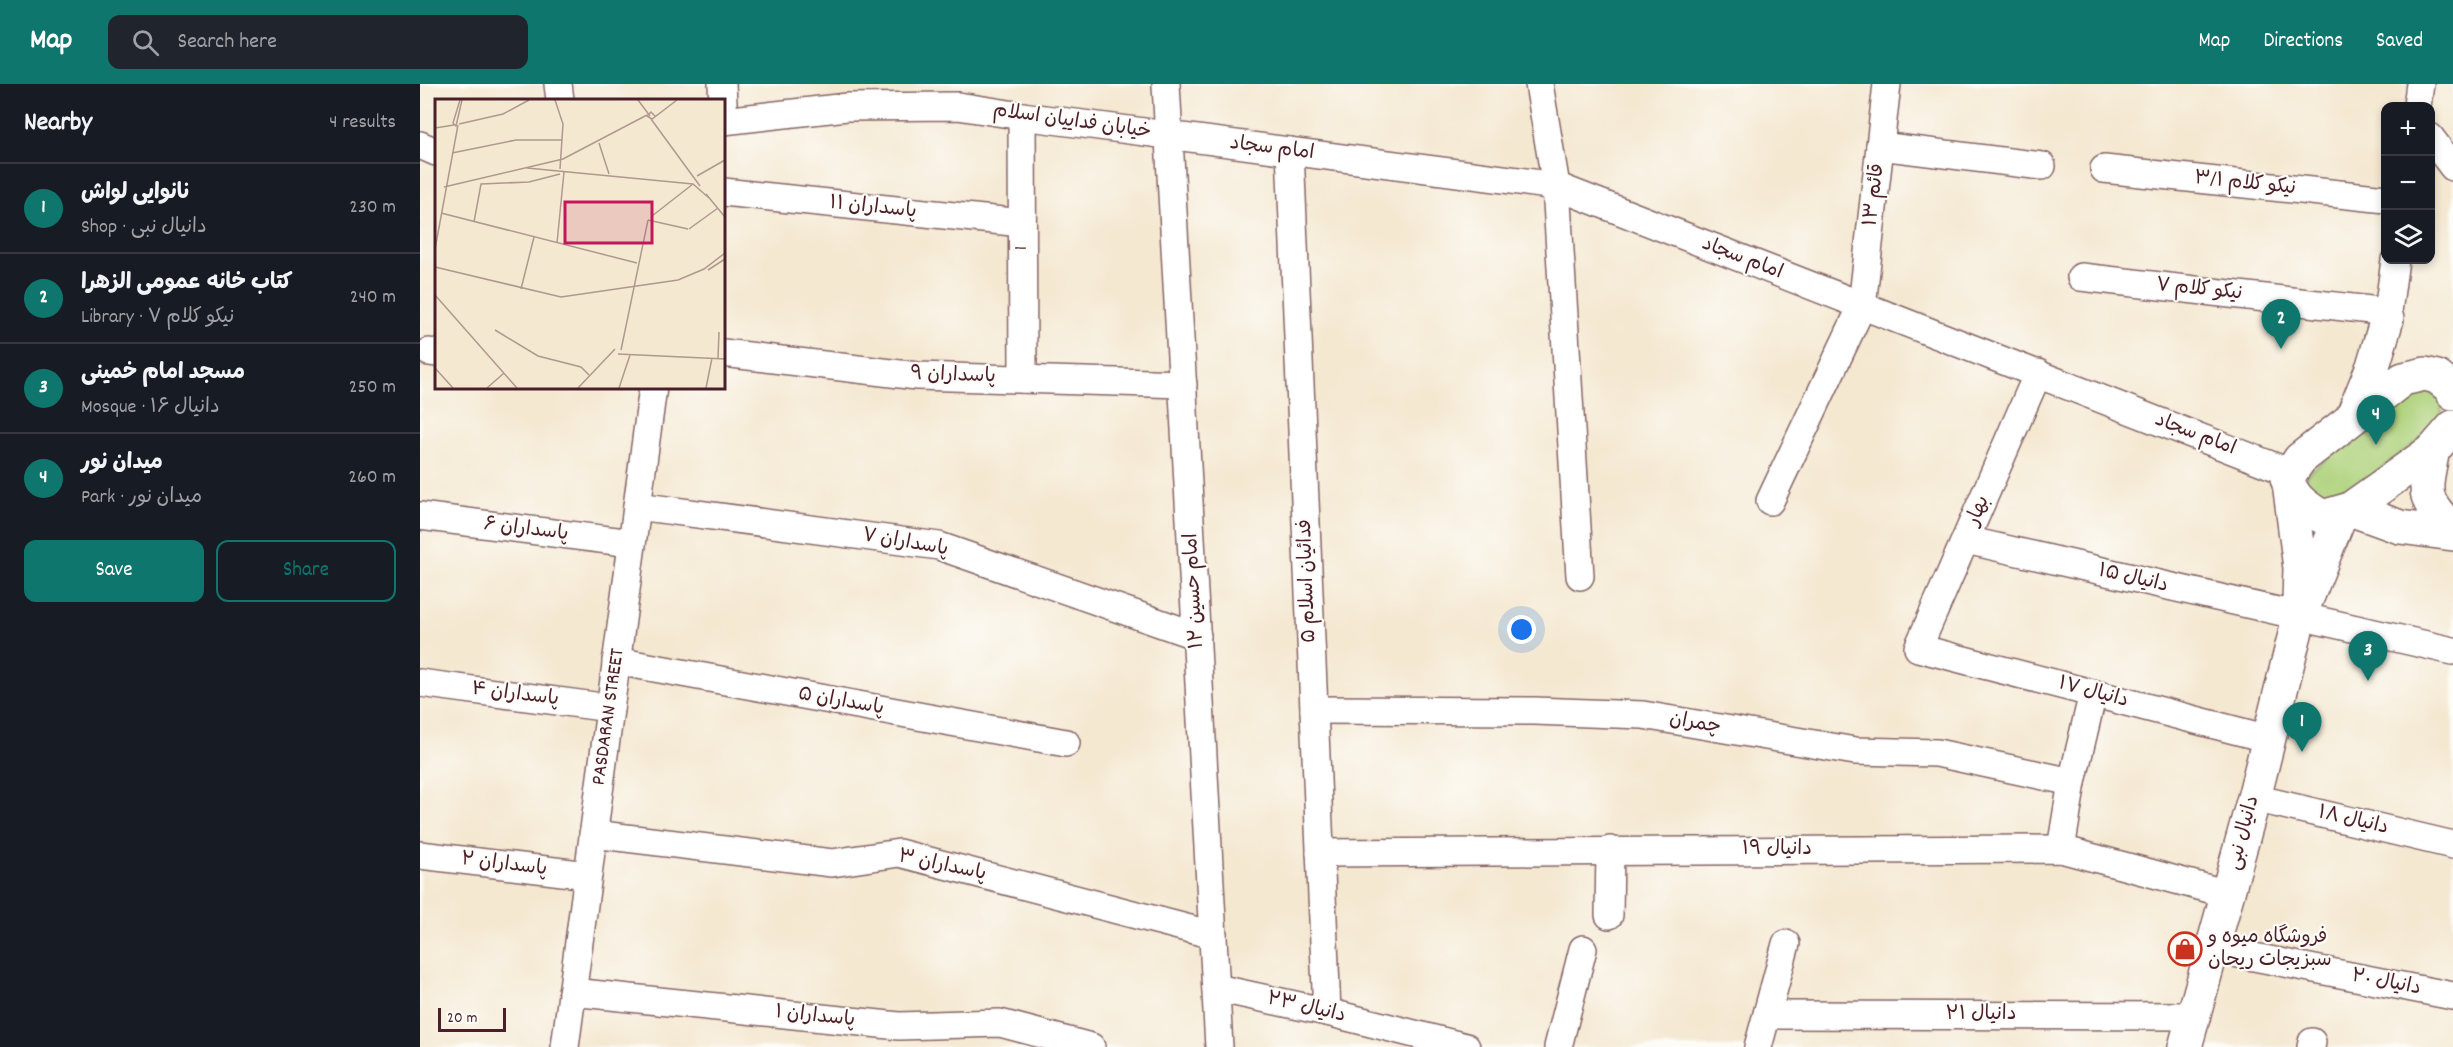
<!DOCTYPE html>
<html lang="en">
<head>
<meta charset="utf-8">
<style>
	body { margin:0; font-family:Dekko,"Playpen Sans Arabic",sans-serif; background:#20242c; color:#f1f3f6 }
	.controls { position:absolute; right:18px; top:18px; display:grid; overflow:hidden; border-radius:12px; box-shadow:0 3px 9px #0003 }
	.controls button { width:54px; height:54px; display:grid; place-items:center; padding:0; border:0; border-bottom:2px solid #363941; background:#171b24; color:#f1f3f6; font:30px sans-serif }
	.scale { position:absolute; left:18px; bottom:15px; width:68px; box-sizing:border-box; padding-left:6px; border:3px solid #4a1f2b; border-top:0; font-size:16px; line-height:21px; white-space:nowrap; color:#4a1f2b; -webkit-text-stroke:4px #fdfcf7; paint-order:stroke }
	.you { position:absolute; left:1102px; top:546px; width:21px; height:21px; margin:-15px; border:4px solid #fff; border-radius:50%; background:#1a73e8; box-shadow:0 0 0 9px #1a73e833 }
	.badge { display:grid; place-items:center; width:39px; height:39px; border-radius:50%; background:#0f766e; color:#fff; font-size:20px; font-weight:700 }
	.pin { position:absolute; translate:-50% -50px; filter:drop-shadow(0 2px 3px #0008) }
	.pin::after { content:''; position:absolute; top:32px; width:21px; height:18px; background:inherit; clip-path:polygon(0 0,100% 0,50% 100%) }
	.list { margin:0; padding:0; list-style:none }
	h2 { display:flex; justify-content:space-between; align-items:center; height:78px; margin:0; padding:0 24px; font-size:26px }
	h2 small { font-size:20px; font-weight:400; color:#9ea1a6 }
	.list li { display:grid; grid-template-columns:39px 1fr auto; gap:18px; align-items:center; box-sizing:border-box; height:90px; padding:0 24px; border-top:2px solid #363941 }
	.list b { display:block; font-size:22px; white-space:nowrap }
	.list p { margin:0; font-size:20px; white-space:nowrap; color:#9ea1a6 }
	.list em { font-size:20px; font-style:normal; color:#9ea1a6 }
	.actions { display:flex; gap:12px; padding:18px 24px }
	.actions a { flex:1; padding:14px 0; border:2px solid #0f766e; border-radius:12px; text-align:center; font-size:21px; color:#0f766e }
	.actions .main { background:#0f766e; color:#fff }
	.icon { flex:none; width:33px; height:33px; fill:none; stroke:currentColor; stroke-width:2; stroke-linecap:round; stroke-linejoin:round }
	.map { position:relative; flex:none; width:2033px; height:963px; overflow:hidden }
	header { display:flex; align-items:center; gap:36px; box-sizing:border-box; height:84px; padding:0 30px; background:#0f766e; color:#fff }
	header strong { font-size:28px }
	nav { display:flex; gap:33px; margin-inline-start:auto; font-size:21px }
	.search { width:420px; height:54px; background:#20242c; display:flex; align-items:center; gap:15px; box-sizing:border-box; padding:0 21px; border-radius:12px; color:#9ea1a6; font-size:22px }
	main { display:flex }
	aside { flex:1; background:#171b24 }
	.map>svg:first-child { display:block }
	.green { fill:#aed27b; stroke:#7c7853; stroke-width:1.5 }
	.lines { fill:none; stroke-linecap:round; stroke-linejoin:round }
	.street-casing { stroke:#866565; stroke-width:30 }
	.secondary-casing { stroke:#866565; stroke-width:36 }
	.street { stroke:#fff; stroke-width:27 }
	.secondary { stroke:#fff; stroke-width:33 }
	.labels { text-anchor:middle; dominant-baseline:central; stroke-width:4.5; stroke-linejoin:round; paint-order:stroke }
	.street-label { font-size:20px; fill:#4a1f2b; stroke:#fdfcf7 }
	.poi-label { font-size:20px; fill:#4a1f2b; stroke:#fdfcf7; text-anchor:start }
	.inset-road { fill:none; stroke:#b0988f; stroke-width:1.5 }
	.view { fill:#c2185b; fill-opacity:0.15; stroke:#c2185b; stroke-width:3 }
	.inset-edge { fill:none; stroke:#4a1f2b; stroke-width:3 }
</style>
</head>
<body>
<header>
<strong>Map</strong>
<div class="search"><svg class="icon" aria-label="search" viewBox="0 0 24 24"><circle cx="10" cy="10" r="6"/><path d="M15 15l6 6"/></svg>Search here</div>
<nav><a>Map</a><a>Directions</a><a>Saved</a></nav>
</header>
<main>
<aside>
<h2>Nearby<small>4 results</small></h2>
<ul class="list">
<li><span class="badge">1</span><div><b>نانوایی لواش</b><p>Shop · دانیال نبی</p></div><em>230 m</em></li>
<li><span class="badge">2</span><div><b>کتاب خانه عمومی الزهرا</b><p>Library · نیکو کلام ٧</p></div><em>240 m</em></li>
<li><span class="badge">3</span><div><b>مسجد امام خمینی</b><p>Mosque · دانیال ۱۶</p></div><em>250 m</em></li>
<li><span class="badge">4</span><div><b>میدان نور</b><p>Park · میدان نور</p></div><em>260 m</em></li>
</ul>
<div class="actions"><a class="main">Save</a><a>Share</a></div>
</aside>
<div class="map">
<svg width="2033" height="963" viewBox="0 0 2033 963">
	<rect width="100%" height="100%" fill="#fdfcf7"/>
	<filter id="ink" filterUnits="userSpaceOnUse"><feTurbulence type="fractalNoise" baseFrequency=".0167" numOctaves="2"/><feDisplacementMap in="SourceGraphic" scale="12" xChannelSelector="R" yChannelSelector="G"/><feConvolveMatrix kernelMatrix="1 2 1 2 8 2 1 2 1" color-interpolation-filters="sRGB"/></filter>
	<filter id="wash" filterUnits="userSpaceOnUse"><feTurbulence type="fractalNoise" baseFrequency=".008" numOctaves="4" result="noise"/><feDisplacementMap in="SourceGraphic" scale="24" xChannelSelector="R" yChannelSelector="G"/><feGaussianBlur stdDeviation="1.35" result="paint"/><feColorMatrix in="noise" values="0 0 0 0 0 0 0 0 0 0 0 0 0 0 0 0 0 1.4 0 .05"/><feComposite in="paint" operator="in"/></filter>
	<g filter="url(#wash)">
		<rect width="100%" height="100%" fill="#f4e8d1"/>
		<path class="green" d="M 2003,305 C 2025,313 2026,323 2017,342 L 1919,418 L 1904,420 L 1884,398 L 1887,390 L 1987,309 Z"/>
	</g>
	<g filter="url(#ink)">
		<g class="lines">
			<defs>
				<g id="street">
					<path d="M 138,0 L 140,16"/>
					<path d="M 302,0 L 304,37"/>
					<path d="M 746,0 L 799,963"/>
					<path d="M 1119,0 L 1136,102 L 1160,492"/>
					<path d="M 1997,22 L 2000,0"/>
					<path d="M 602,32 L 603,295"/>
					<path d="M 303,37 L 427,23 L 538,22 L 602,32 L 1136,102 L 1871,389"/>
					<path d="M 2010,53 L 2033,83"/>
					<path d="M 0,61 L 16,68"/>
					<path d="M 1460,62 L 1622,82"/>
					<path d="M 870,67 L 907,928"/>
					<path d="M 1684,85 L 1966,115"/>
					<path d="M 303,108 L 602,139"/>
					<path d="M 1661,193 L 1968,228"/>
					<path d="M 1967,235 L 1975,176"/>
					<path d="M 9,268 L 16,269"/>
					<path d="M 303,269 L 497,292 L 763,300"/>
					<path d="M 1618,289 L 1498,564 L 1849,655"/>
					<path d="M 1350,417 L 1442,222 L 1467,0"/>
					<path d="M 217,422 L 519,462 L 777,552"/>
					<path d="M 0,432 L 212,459"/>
					<path d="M 1546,456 L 2033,567"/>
					<path d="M 196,577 L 646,659"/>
					<path d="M 0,599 L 190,624"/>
					<path d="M 894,626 L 1114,627 L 1223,631 L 1435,667 L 1517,669 L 1652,698"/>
					<path d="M 1834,714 L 2033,761"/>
					<path d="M 173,750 L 412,779 L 479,769 L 793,851"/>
					<path d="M 1641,765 L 1652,698 L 1673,609"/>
					<path d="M 900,769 L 1641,765 L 1808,810"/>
					<path d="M 0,771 L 168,791"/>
					<path d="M 1189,831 L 1190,766"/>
					<path d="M 1793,865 L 2033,912"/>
					<path d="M 796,904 L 907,928 L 1046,963"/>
					<path d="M 152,908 L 479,942 L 580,939 L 671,963"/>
					<path d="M 1347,931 L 1774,932"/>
					<path d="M 145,963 L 233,303"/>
					<path d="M 1138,963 L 1163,865"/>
					<path d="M 1338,963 L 1366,860"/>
					<path d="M 1891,963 L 1892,958"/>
				</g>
				<g id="secondary">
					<path d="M 2033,309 L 2031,304 L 2017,293 L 2005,290 L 1983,295 L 1880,375 L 1867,394 C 1872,414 1885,422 1902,433 L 1930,425 L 2013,366 L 2033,343"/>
					<path d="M 1932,334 L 1953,282 L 1967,235"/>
					<path d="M 2013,366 C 2004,409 2001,414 2033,446"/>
					<path d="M 1870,406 L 1880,484 L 1879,517"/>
					<path d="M 1930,425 L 1980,443 L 2033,450"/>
					<path d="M 1765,963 L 1834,714 L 1879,534 L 1921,429"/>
				</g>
			</defs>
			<use href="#street" class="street-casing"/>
			<use href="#secondary" class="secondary-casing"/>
			<use href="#street" class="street"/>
			<use href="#secondary" class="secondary"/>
		</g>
	</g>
	<defs>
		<symbol id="shop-ring" viewBox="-11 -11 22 22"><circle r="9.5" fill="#fdfcf7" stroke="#c8321e" stroke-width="1.5"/><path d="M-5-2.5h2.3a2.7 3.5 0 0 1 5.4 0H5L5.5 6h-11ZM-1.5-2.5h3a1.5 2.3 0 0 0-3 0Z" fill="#c8321e"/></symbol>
	</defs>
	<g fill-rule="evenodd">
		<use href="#shop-ring" x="1746" y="846" width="38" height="38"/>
	</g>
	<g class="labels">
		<g class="street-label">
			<text transform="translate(652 38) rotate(8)">خیابان فداییان اسلام</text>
			<text transform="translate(852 65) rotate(7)">امام سجاد</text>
			<text transform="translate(1825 100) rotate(6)">نیکو کلام ۳/۱</text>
			<text transform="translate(1455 111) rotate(-83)">قائم ۱۳</text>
			<text transform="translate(453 124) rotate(6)">پاسداران ۱۱</text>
			<text transform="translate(602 164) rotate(-90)">1</text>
			<text transform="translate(1322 175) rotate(21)">امام سجاد</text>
			<text transform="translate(1779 206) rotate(6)">نیکو کلام ٧</text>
			<text transform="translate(533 292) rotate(2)">پاسداران ۹</text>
			<text transform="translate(1775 351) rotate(21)">امام سجاد</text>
			<text transform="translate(1559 427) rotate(-67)">بهار</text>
			<text transform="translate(106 446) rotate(7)">پاسداران ۶</text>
			<text transform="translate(485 459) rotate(10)">پاسداران ۷</text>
			<text transform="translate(1713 495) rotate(13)">دانیال ۱۵</text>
			<text transform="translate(888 497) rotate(-92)">فدائیان اسلام ۵</text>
			<text transform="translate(775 507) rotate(-93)">امام حسین ۱۲</text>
			<text transform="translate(1673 609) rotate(15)">دانیال ۱۷</text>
			<text transform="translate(95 611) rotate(7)">پاسداران ۴</text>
			<text transform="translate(421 618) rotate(10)">پاسداران ۵</text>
			<text transform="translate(189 633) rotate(-82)">PASDARAN STREET</text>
			<text transform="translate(1275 640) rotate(10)">چمران</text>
			<text transform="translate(1933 737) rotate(13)">دانیال ۱۸</text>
			<text transform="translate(1824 749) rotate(-75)">دانیال نبی</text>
			<text x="1357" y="766">دانیال ۱۹</text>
			<text transform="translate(84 781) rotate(7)">پاسداران ۲</text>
			<text transform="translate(522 782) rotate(12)">پاسداران ۳</text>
			<text transform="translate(1966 899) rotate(11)">دانیال ۲۰</text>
			<text transform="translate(886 924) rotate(13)">دانیال ۲۳</text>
			<text x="1561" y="931">دانیال ۲۱</text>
			<text transform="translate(395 933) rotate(6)">پاسداران ۱</text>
		</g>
		<g class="poi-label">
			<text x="1788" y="854">فروشگاه میوه و<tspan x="1788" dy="23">سبزیجات ریحان</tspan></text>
		</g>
	</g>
	<g transform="translate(15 15)">
		<rect width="290" height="290" fill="#f4e8d1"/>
		<path class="inset-road" d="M 25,1 L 18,24 L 21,27 L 27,1M 120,1 L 128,25 L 125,70M 203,1 L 215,17M 220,17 L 216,13 L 212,17 L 217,20 L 242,1M 216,20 L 265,87M 24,25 L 68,15 L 94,1M 0,29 L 19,26M 164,44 L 174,75M 17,54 L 81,41 L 127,41M 92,69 L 258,85 L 274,99M 262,77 L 290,61M 9,88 L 128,60 L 212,16M 271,95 L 290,118M 6,114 L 202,164M 217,117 L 258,85M 213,121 L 253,130M 39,123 L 46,85 L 94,83 L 125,75M 254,130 L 283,109M 122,144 L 129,73M 0,150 L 23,26M 0,168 L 126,198 L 243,181 L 269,170 L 290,154M 273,171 L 290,160M 86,190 L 99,138M 0,196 L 82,289M 60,231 L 103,257 L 146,268 L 154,276M 186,251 L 213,121M 183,255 L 290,260M 283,259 L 284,233M 0,269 L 18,289M 52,289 L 69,274M 143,289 L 180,250M 184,289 L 195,256M 271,289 L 277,259"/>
		<path class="view" d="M 130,103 L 217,103 L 217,144 L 130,144 Z"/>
		<rect width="290" height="290" class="inset-edge"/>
	</g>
</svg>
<div class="controls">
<button>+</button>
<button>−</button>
<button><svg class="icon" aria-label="layers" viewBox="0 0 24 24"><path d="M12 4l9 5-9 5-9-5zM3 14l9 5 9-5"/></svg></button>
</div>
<div class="scale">20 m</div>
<div class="you"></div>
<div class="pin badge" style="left:1882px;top:668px">1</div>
<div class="pin badge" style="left:1861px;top:265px">2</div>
<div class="pin badge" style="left:1948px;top:597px">3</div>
<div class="pin badge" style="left:1956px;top:361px">4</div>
</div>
</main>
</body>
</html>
